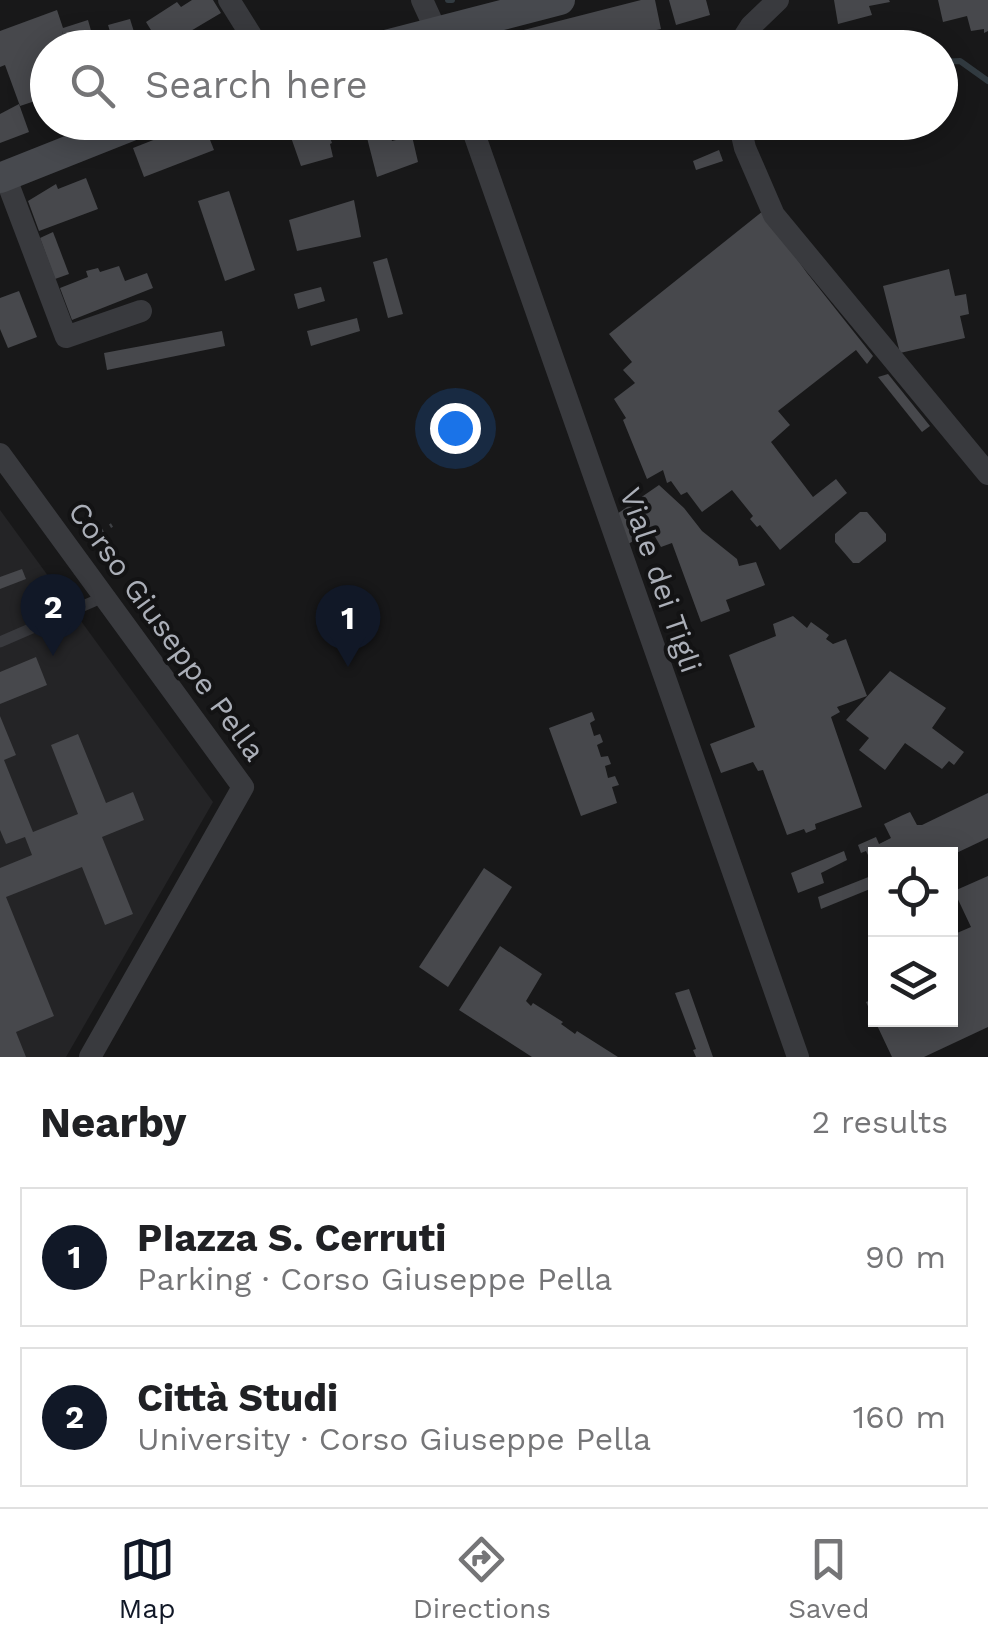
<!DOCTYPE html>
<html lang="en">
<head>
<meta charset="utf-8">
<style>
	body { margin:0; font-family:"Work Sans",sans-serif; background:#f6f6f6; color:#202124 }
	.controls { position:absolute; right:30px; bottom:30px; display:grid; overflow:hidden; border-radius:0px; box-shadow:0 5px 25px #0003 }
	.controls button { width:90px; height:90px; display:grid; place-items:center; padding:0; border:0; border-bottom:2px solid #e0e0e0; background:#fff; color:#202124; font:50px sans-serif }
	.you { position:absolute; left:455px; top:428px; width:35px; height:35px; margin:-25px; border:8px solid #fff; border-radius:50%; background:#1a73e8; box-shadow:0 0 0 15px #1a73e833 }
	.badge { display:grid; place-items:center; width:65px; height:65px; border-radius:50%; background:#111827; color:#fff; font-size:32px; font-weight:700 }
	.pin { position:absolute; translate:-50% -82px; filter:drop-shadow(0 2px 5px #0008) }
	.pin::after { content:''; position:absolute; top:52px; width:35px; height:30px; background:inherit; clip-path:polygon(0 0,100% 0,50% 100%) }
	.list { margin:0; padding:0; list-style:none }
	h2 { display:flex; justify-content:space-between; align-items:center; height:130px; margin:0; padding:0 40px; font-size:42px }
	h2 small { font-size:32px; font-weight:400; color:#757577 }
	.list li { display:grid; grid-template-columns:65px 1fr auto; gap:30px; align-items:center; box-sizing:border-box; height:140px; margin:0 20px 20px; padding:0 20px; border:2px solid #e0e0e0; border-radius:0px }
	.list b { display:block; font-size:38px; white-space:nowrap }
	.list p { margin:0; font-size:32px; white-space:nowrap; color:#757577 }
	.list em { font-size:32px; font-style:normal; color:#757577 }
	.icon { flex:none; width:55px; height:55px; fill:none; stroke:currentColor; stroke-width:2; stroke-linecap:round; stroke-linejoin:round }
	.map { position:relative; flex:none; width:988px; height:1057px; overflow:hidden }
	.search { position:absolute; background:#fff; box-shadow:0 5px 25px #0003; left:30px; right:30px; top:30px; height:110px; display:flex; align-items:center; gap:25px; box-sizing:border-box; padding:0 35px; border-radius:55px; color:#757577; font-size:38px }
	.sheet { height:450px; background:#fff }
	nav { display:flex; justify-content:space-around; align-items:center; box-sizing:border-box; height:140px; border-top:2px solid #e0e0e0; background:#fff; font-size:28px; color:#757577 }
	nav a { display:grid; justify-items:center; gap:5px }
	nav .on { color:#111827 }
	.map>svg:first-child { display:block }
	.built { fill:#242426 }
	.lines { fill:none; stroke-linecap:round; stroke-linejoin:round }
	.stream { stroke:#323b41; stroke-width:6 }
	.building { fill:#47484c }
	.path { stroke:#3f4145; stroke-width:4; stroke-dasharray:5 8; stroke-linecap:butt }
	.lane { stroke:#393a3e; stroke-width:11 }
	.street { stroke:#393a3e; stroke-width:22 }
	.secondary { stroke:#47494e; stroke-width:30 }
	.labels { text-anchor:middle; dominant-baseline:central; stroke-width:8; stroke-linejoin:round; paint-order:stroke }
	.street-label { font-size:30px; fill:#abafb8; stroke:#131314 }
</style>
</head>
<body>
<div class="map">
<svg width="988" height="1057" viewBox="0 0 988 1057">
	<rect width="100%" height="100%" fill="#181819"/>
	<path class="built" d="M 0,510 L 213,802 L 66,1057 L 0,1057 Z"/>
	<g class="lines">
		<g class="stream">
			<path d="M 448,0 L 452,0"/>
			<path d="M 940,62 L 960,61 L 988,81"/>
		</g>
	</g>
	<g class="building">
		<path d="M 192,0 L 213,0 L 221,13 L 162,48 L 146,22 L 177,2 L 181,7 Z"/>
		<path d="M 641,0 L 655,0 L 661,29 L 639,34 L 644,48 L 576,48 L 574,42 L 552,48 L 487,48 L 514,39 L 512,33 Z"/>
		<path d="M 669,0 L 706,0 L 710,15 L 676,25 Z"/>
		<path d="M 834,0 L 889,0 L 890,2 L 869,6 L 872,15 L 838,24 Z"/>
		<path d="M 938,0 L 988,0 L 988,31 L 984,33 L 984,29 L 971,31 L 967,16 L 943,22 Z"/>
		<path d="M 57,10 L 63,28 L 88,20 L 96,48 L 69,48 L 62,31 L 67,48 L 48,48 L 48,66 L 35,71 L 44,98 L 20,106 L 5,65 L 0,67 L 0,31 Z"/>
		<path d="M 130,19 L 139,48 L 115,48 L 108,25 Z"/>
		<path d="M 19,104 L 29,132 L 0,143 L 0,114 Z"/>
		<path d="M 199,122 L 203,122 L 214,150 L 144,177 L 133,148 Z"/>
		<path d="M 290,122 L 324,122 L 332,143 L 330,144 L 333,157 L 301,166 L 287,126 Z"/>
		<path d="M 363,122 L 387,122 L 392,141 L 412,136 L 418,162 L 377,177 Z"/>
		<path d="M 719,150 L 723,161 L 696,170 L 693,161 Z"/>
		<path d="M 86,178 L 98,209 L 39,231 L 28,201 L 56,184 L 58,189 Z"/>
		<path d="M 229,191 L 255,270 L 225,281 L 198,201 Z"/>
		<path d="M 354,200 L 361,237 L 297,251 L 289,220 Z"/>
		<path d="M 763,211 L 807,273 L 873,356 L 867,364 L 856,350 L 778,411 L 790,425 L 771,442 L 813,497 L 836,479 L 847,493 L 780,550 L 760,525 L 757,527 L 750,519 L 753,516 L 732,490 L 702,512 L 687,492 L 681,495 L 671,481 L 667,483 L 663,470 L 647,479 L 623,420 L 626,418 L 614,399 L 635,383 L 623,370 L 632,362 L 609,334 Z"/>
		<path d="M 53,232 L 69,274 L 55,279 L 40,238 Z"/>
		<path d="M 387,258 L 403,314 L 388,318 L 373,262 Z"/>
		<path d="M 119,266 L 125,281 L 147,273 L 153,288 L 72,320 L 60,288 L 88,277 L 86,271 L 98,268 L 100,272 Z"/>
		<path d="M 949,269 L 955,296 L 966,294 L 969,314 L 960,316 L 965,338 L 900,353 L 883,286 Z"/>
		<path d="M 321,287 L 325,301 L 298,309 L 294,294 Z"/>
		<path d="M 19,291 L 37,337 L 8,348 L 0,329 L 0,298 Z"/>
		<path d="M 357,318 L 360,331 L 311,346 L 307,331 Z"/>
		<path d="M 222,331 L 225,346 L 107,370 L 104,353 Z"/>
		<path d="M 888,374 L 930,426 L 922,432 L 878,377 Z"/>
		<path d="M 659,485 L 684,508 L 702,531 L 737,559 L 739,566 L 756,562 L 765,585 L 726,600 L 730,611 L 701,622 L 672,543 L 661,547 L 651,530 L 625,546 L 614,516 Z"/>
		<path d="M 860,512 L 867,512 L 886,534 L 886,541 L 859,563 L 853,563 L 835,542 L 835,534 Z"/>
		<path d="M 22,569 L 26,579 L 0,589 L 0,577 Z"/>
		<path d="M 66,592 L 69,600 L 65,604 L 37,616 L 32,605 Z"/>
		<path d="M 793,616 L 807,628 L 811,622 L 829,635 L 826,639 L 833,644 L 846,639 L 867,696 L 837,707 L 840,712 L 831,717 L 862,807 L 815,824 L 816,829 L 806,833 L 804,829 L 787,835 L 763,770 L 758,771 L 753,762 L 721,773 L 710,744 L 755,727 L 729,655 L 776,636 L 773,624 Z"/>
		<path d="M 36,657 L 47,685 L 0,704 L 0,672 Z"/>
		<path d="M 890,671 L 946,708 L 932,728 L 964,752 L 954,765 L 949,761 L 942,769 L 905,743 L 885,770 L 859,750 L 869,738 L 846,720 Z"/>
		<path d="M 592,712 L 595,720 L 590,723 L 594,736 L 600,734 L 603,742 L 597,745 L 601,757 L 608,756 L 611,764 L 605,766 L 608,778 L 615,776 L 619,785 L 612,787 L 617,803 L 581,816 L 549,728 Z"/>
		<path d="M 0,716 L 16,755 L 4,760 L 33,832 L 78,814 L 51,745 L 78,734 L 106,803 L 133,792 L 144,820 L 102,837 L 133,914 L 105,925 L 82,867 L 6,897 L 54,1016 L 16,1032 L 26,1057 L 0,1057 L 0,868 L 32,855 L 25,837 L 6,844 L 0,830 Z"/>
		<path d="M 988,793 L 988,838 L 950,856 L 920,854 L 918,851 L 910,854 L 876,854 L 876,871 L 866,851 L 861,853 L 858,845 L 876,837 L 879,844 L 891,838 L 884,824 L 903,815 L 910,812 L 917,825 L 922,825 Z"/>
		<path d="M 844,851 L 847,860 L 821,873 L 824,883 L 798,893 L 791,873 Z"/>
		<path d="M 484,868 L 512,887 L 448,987 L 419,967 Z"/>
		<path d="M 871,876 L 875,887 L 821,909 L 818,897 Z"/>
		<path d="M 988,876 L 988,1027 L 924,1057 L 892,1057 L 866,1002 L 876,998 L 876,1019 L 950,1019 L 950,936 L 971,927 L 954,891 Z"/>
		<path d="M 500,946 L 542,974 L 526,1001 L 531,1006 L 533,1003 L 563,1022 L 561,1024 L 575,1034 L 577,1031 L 618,1057 L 532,1057 L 459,1010 Z"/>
		<path d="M 689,989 L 713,1057 L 696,1057 L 693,1050 L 696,1049 L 675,993 Z"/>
	</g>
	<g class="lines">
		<path class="path" d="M 88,540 L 112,525"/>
		<path class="lane" d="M 0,642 L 106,596"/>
		<g class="street">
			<path d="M 229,0 L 259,48"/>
			<path d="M 422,0 L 444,48"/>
			<path d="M 737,48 L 751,26 L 778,0"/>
			<path d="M 470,122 L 798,1057"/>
			<path d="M 739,122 L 745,148 L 774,215 L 988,474"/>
			<path d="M 5,176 L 66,337 L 141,311"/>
			<path d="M 0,454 L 243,787 L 90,1057"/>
		</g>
		<g class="secondary">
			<path d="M 374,48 L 560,0"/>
			<path d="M 0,178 L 141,122"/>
		</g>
	</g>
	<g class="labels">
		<g class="street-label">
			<text transform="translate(661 580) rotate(71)">Viale dei Tigli</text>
			<text transform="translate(167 631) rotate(54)">Corso Giuseppe Pella</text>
		</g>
	</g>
</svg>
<div class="controls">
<button><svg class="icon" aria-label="locate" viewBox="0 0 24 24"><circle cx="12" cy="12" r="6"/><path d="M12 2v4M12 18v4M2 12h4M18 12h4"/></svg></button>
<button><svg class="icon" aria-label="layers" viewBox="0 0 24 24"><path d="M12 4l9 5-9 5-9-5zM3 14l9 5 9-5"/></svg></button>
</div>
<div class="you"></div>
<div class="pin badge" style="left:348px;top:667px">1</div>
<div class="pin badge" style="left:53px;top:656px">2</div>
<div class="search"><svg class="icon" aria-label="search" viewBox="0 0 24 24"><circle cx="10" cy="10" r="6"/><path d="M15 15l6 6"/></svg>Search here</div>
</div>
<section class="sheet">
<h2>Nearby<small>2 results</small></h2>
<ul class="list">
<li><span class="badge">1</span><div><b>PIazza S. Cerruti</b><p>Parking · Corso Giuseppe Pella</p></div><em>90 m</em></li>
<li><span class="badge">2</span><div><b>Città Studi</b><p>University · Corso Giuseppe Pella</p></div><em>160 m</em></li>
</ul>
</section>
<nav>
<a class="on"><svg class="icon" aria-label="map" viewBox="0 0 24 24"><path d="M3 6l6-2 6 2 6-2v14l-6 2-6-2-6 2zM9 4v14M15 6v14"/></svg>Map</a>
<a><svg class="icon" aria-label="directions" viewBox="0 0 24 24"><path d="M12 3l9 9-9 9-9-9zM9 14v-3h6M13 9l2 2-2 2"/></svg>Directions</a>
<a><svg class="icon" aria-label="saved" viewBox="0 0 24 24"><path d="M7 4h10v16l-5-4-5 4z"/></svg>Saved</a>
</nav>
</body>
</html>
